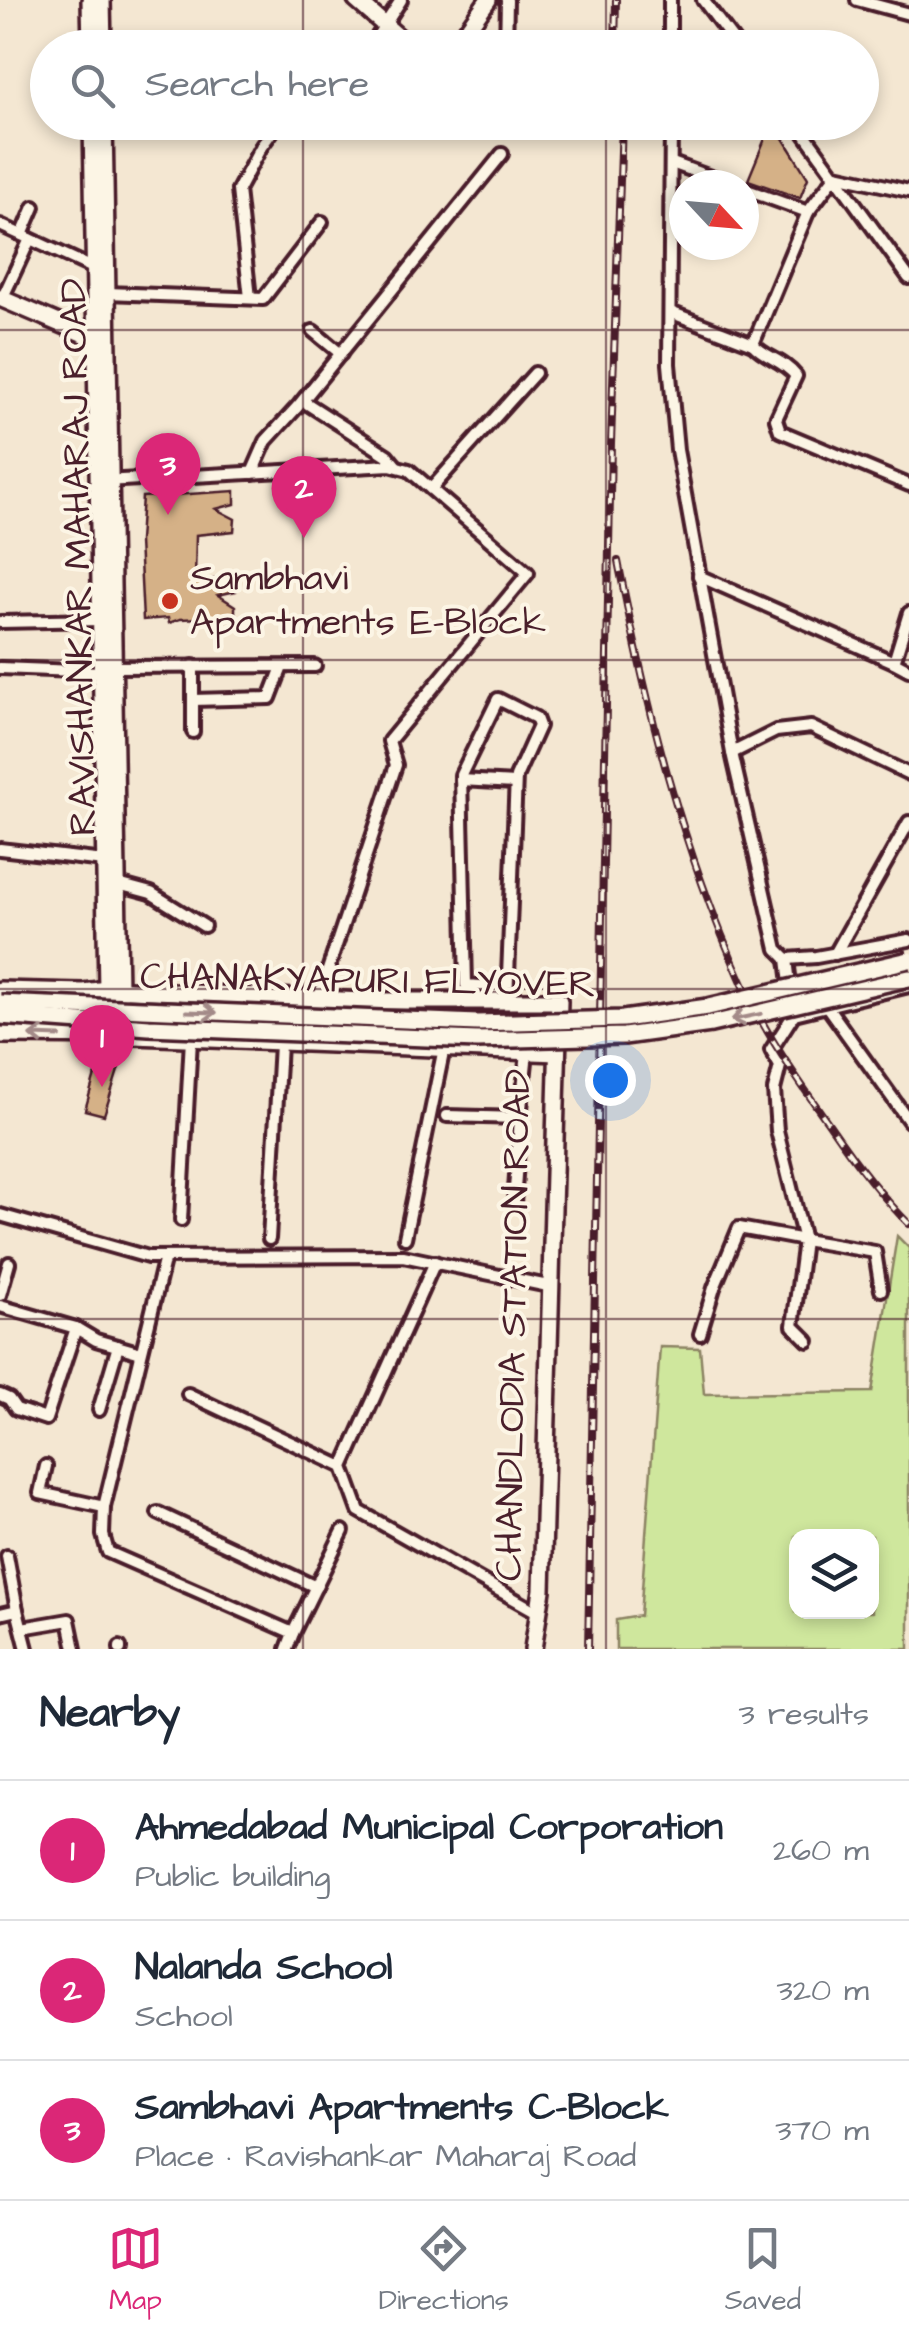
<!DOCTYPE html>
<html lang="en">
<head>
<meta charset="utf-8">
<style>
	body { margin:0; font-family:"Architects Daughter",sans-serif; background:#f6f6f7; color:#1f2937 }
	.controls { position:absolute; right:30px; bottom:30px; display:grid; overflow:hidden; border-radius:20px; box-shadow:0 5px 15px #0003 }
	.controls button { width:90px; height:90px; display:grid; place-items:center; padding:0; border:0; border-bottom:2px solid #e0e1e3; background:#fff; color:#1f2937; font:50px sans-serif }
	.compass { position:absolute; left:669px; top:170px; width:90px; height:90px; border-radius:50%; background:#fff; box-shadow:0 5px 15px #0003; rotate:116deg }
	.you { position:absolute; left:610px; top:1080px; width:35px; height:35px; margin:-25px; border:8px solid #fff; border-radius:50%; background:#1a73e8; box-shadow:0 0 0 15px #1a73e833 }
	.badge { display:grid; place-items:center; width:65px; height:65px; border-radius:50%; background:#db2777; color:#fff; font-size:32px; font-weight:700 }
	.pin { position:absolute; translate:-50% -82px; filter:drop-shadow(0 2px 5px #0008) }
	.pin::after { content:''; position:absolute; top:52px; width:35px; height:30px; background:inherit; clip-path:polygon(0 0,100% 0,50% 100%) }
	.list { margin:0; padding:0; list-style:none }
	h2 { display:flex; justify-content:space-between; align-items:center; height:130px; margin:0; padding:0 40px; font-size:42px }
	h2 small { font-size:32px; font-weight:400; color:#747a83 }
	.list li { display:grid; grid-template-columns:65px 1fr auto; gap:30px; align-items:center; box-sizing:border-box; height:140px; padding:0 40px; border-top:2px solid #e0e1e3 }
	.list b { display:block; font-size:38px; white-space:nowrap }
	.list p { margin:0; font-size:32px; white-space:nowrap; color:#747a83 }
	.list em { font-size:32px; font-style:normal; color:#747a83 }
	.icon { flex:none; width:55px; height:55px; fill:none; stroke:currentColor; stroke-width:2; stroke-linecap:round; stroke-linejoin:round }
	.map { position:relative; flex:none; width:909px; height:1649px; overflow:hidden }
	.search { position:absolute; background:#fff; box-shadow:0 5px 15px #0003; left:30px; right:30px; top:30px; height:110px; display:flex; align-items:center; gap:25px; box-sizing:border-box; padding:0 35px; border-radius:55px; color:#747a83; font-size:38px }
	.sheet { height:550px; background:#fff }
	nav { display:flex; justify-content:space-around; align-items:center; box-sizing:border-box; height:140px; border-top:2px solid #e0e1e3; background:#fff; font-size:28px; color:#747a83 }
	nav a { display:grid; justify-items:center; gap:5px }
	nav .on { color:#db2777 }
	.map>svg:first-child { display:block }
	.green { fill:#cfe79d; stroke:#8c8364; stroke-width:2.5; fill-rule:evenodd }
	.building { fill:#d5b187; stroke:#4a1f2b; stroke-width:2.5 }
	.lines { fill:none; stroke-linecap:round; stroke-linejoin:round }
	.street-casing { stroke:#4a1f2b; stroke-width:18 }
	.secondary-casing { stroke:#4a1f2b; stroke-width:22 }
	.street { stroke:#fcf5e5; stroke-width:10 }
	.secondary { stroke:#fcf5e5; stroke-width:15 }
	.rail-casing { stroke:#4a1f2b; stroke-width:8 }
	.rail { stroke:#fcf5e5; stroke-width:4; stroke-dasharray:11; stroke-linecap:butt }
	.secondary-bridge-casing { stroke:#4a1f2b; stroke-width:22; stroke-linecap:butt }
	.secondary-bridge { stroke:#fcf5e5; stroke-width:15 }
	.oneway { stroke:#a38a88 }
	.grid { fill:none; stroke:#4a1f2b; stroke-width:2.5; stroke-opacity:0.55 }
	.poi-dot { fill:#c8321e; stroke:#fcf5e5; stroke-width:4 }
	.labels { text-anchor:middle; dominant-baseline:central; stroke-width:8; stroke-linejoin:round; paint-order:stroke }
	.street-label { font-size:38px; fill:#4a1f2b; stroke:#fcf5e5 }
	.poi-label { font-size:38px; fill:#4a1f2b; stroke:#fcf5e5; text-anchor:start }
</style>
</head>
<body>
<div class="map">
<svg width="909" height="1649" viewBox="0 0 909 1649">
	<rect width="100%" height="100%" fill="#f4e7d2"/>
	<filter id="ink" filterUnits="userSpaceOnUse"><feTurbulence type="fractalNoise" baseFrequency=".01" numOctaves="2"/><feDisplacementMap in="SourceGraphic" scale="20" xChannelSelector="R" yChannelSelector="G"/><feConvolveMatrix kernelMatrix="1 2 1 2 8 2 1 2 1" color-interpolation-filters="sRGB"/></filter>
	<g filter="url(#ink)">
		<path class="green" d="M 897,1236 L 909,1248 L 909,1649 L 616,1649 L 616,1620 L 640,1616 L 660,1347 L 700,1348 L 704,1394 L 872,1392 ZM 796,1536 L 872,1536 L 872,1612 L 796,1612 Z"/>
		<g class="building">
			<path d="M 769,129 L 778,130 L 808,178 L 800,198 L 748,180 Z"/>
			<path d="M 235,491 L 235,504 L 216,509 L 235,519 L 234,531 L 196,535 L 195,580 L 236,578 L 236,591 L 218,595 L 235,606 L 235,618 L 202,621 L 202,618 L 180,619 L 169,623 L 168,618 L 143,620 L 139,541 L 142,497 Z"/>
			<path d="M 113,1053 L 115,1062 L 120,1064 L 104,1115 L 85,1110 L 101,1054 Z"/>
		</g>
		<g class="lines">
			<defs>
				<g id="street">
					<path d="M 670,0 L 670,48"/>
					<path d="M 703,0 L 739,48"/>
					<path d="M 857,0 L 909,14"/>
					<path d="M 370,48 L 401,0"/>
					<path d="M 506,48 L 507,0"/>
					<path d="M 671,122 L 669,364 L 677,450 L 732,753 L 777,949 L 787,959 L 816,957 L 909,940"/>
					<path d="M 796,122 L 909,278"/>
					<path d="M 672,163 L 732,185"/>
					<path d="M 744,189 L 808,212 L 836,175 L 909,191"/>
					<path d="M 808,212 L 753,344 C 765,358 784,360 796,376 L 776,419 L 780,431 L 909,485"/>
					<path d="M 0,225 L 95,269"/>
					<path d="M 22,235 L 34,207"/>
					<path d="M 107,293 L 263,299 L 322,222"/>
					<path d="M 250,298 L 238,190 L 261,147 L 279,122"/>
					<path d="M 2,299 L 30,239"/>
					<path d="M 670,312 L 753,344"/>
					<path d="M 313,331 L 341,354"/>
					<path d="M 303,401 L 387,455 L 396,466"/>
					<path d="M 252,473 L 266,441 L 299,405 L 502,154"/>
					<path d="M 104,481 L 390,465 L 409,470 L 528,573 L 389,741 L 396,765 L 318,1000"/>
					<path d="M 431,489 L 535,373"/>
					<path d="M 699,576 L 894,662"/>
					<path d="M 909,613 L 894,662 L 909,670"/>
					<path d="M 0,622 L 100,620"/>
					<path d="M 193,666 L 193,700 L 270,698 L 282,667"/>
					<path d="M 112,667 L 315,666"/>
					<path d="M 0,668 L 101,672"/>
					<path d="M 193,700 L 193,732"/>
					<path d="M 732,753 L 776,731 L 811,727 L 909,774"/>
					<path d="M 461,780 L 515,783"/>
					<path d="M 0,849 L 104,861"/>
					<path d="M 118,884 L 151,893 L 204,926"/>
					<path d="M 835,954 L 909,822"/>
					<path d="M 787,959 L 791,992"/>
					<path d="M 507,988 L 466,985 L 461,775 L 498,699 L 536,718 L 539,726 L 516,777 L 507,1001"/>
					<path d="M 826,1005 L 909,1121"/>
					<path d="M 793,1009 L 794,1014 L 909,986"/>
					<path d="M 794,1014 L 771,1050 L 780,1066 L 774,1090 L 777,1131 L 804,1240 L 875,1252 L 881,1290"/>
					<path d="M 447,1116 L 520,1118 L 514,1204"/>
					<path d="M 520,1118 L 527,1052"/>
					<path d="M 0,1215 L 148,1257 L 403,1256 L 548,1286"/>
					<path d="M 181,1220 L 191,1039"/>
					<path d="M 405,1238 L 444,1048"/>
					<path d="M 269,1239 L 280,1044"/>
					<path d="M 435,1262 L 343,1467 L 359,1511 L 539,1613"/>
					<path d="M 0,1295 L 9,1263"/>
					<path d="M 0,1306 L 76,1328 L 96,1340 L 141,1353"/>
					<path d="M 700,1334 L 714,1288 L 739,1228 L 804,1240 L 793,1326 L 808,1341"/>
					<path d="M 188,1394 L 343,1467"/>
					<path d="M 0,1395 L 9,1399 L 16,1409 L 46,1419 L 76,1328"/>
					<path d="M 99,1410 L 118,1346"/>
					<path d="M 46,1466 L 40,1493 L 104,1507 L 103,1535 L 108,1552 L 293,1633 L 287,1649"/>
					<path d="M 104,1507 L 165,1257"/>
					<path d="M 158,1513 L 316,1587"/>
					<path d="M 17,1610 L 27,1649"/>
					<path d="M 0,1614 L 17,1610 L 7,1556"/>
					<path d="M 22,1628 L 69,1620 L 75,1649"/>
					<path d="M 293,1633 L 343,1531"/>
					<path d="M 120,1647 L 120,1649"/>
				</g>
				<g id="secondary">
					<path d="M 90,0 L 91,48"/>
					<path d="M 102,0 L 103,48"/>
					<path d="M 356,0 L 411,48"/>
					<path d="M 454,48 L 488,0"/>
					<path d="M 104,122 L 119,990 L 120,1018 L 134,1036"/>
					<path d="M 0,298 L 96,339 L 103,339"/>
					<path d="M 0,990 L 83,992 L 107,989 L 362,1001 L 559,1001 L 542,1590 L 533,1649"/>
					<path d="M 0,1035 L 134,1036 L 557,1053"/>
					<path d="M 90,1037 L 105,1019 L 107,989 L 92,122"/>
				</g>
			</defs>
			<use href="#street" class="street-casing"/>
			<use href="#secondary" class="secondary-casing"/>
			<use href="#street" class="street"/>
			<use href="#secondary" class="secondary"/>
			<defs>
				<g id="rail">
					<path d="M 615,48 L 616,0"/>
					<path d="M 618,561 C 646,705 681,848 742,982 C 764,1032 797,1079 829,1124 C 853,1159 879,1194 909,1224"/>
					<path d="M 588,1649 L 611,443 L 622,122"/>
				</g>
			</defs>
			<use href="#rail" class="rail-casing"/>
			<use href="#rail" class="rail"/>
			<defs>
				<g id="secondary-bridge">
					<path d="M 0,1003 L 477,1023 L 623,1019 L 708,1007 L 909,960"/>
					<path d="M 0,1016 L 149,1027 L 477,1040 L 624,1036 L 711,1024 L 909,978"/>
				</g>
			</defs>
			<use href="#secondary-bridge" class="secondary-bridge-casing"/>
			<use href="#secondary-bridge" class="secondary-bridge"/>
		</g>
		<defs><path id="oneway-shaft" d="M-6 0H5M1.5-3L5.5 0L1.5 3" fill="none" stroke-width="1.6" stroke-linecap="round" stroke-linejoin="round" transform="scale(2.5)"/></defs>
		<g class="oneway">
			<use href="#oneway-shaft" transform="translate(202 1012) rotate(2)"/>
			<use href="#oneway-shaft" transform="translate(746 1017) rotate(168)"/>
			<use href="#oneway-shaft" transform="translate(45 1036) rotate(-178)"/>
		</g>
	</g>
	<path class="grid" d="M 303,0 L 303,48M 606,0 L 606,48M 303,122 L 303,1649M 606,122 L 606,1649M 0,330 L 909,330M 0,660 L 909,660M 0,989 L 909,989M 0,1319 L 909,1319"/>
	<circle class="poi-dot" cx="170" cy="601" r="10"/>
	<g class="labels">
		<g class="street-label">
			<text transform="translate(79 557) rotate(-91)">RAVISHANKAR MAHARAJ ROAD</text>
			<text transform="translate(368 981) rotate(1)">CHANAKYAPURI FLYOVER</text>
			<text transform="translate(514 1325) rotate(-89)">CHANDLODIA STATION ROAD</text>
		</g>
		<g class="poi-label">
			<text x="190" y="579">Sambhavi<tspan x="190" dy="44">Apartments E-Block</tspan></text>
		</g>
	</g>
</svg>
<div class="controls">
<button><svg class="icon" aria-label="layers" viewBox="0 0 24 24"><path d="M12 4l9 5-9 5-9-5zM3 14l9 5 9-5"/></svg></button>
</div>
<svg class="compass" viewBox="-18 -18 36 36"><path d="M0-13l5 13h-10z" fill="#e53935"/><path d="M0 13l5-13h-10z" fill="#747a83"/></svg>
<div class="you"></div>
<div class="pin badge" style="left:102px;top:1087px">1</div>
<div class="pin badge" style="left:304px;top:538px">2</div>
<div class="pin badge" style="left:168px;top:515px">3</div>
<div class="search"><svg class="icon" aria-label="search" viewBox="0 0 24 24"><circle cx="10" cy="10" r="6"/><path d="M15 15l6 6"/></svg>Search here</div>
</div>
<section class="sheet">
<h2>Nearby<small>3 results</small></h2>
<ul class="list">
<li><span class="badge">1</span><div><b>Ahmedabad Municipal Corporation</b><p>Public building</p></div><em>260 m</em></li>
<li><span class="badge">2</span><div><b>Nalanda School</b><p>School</p></div><em>320 m</em></li>
<li><span class="badge">3</span><div><b>Sambhavi Apartments C-Block</b><p>Place · Ravishankar Maharaj Road</p></div><em>370 m</em></li>
</ul>
</section>
<nav>
<a class="on"><svg class="icon" aria-label="map" viewBox="0 0 24 24"><path d="M3 6l6-2 6 2 6-2v14l-6 2-6-2-6 2zM9 4v14M15 6v14"/></svg>Map</a>
<a><svg class="icon" aria-label="directions" viewBox="0 0 24 24"><path d="M12 3l9 9-9 9-9-9zM9 14v-3h6M13 9l2 2-2 2"/></svg>Directions</a>
<a><svg class="icon" aria-label="saved" viewBox="0 0 24 24"><path d="M7 4h10v16l-5-4-5 4z"/></svg>Saved</a>
</nav>
</body>
</html>
